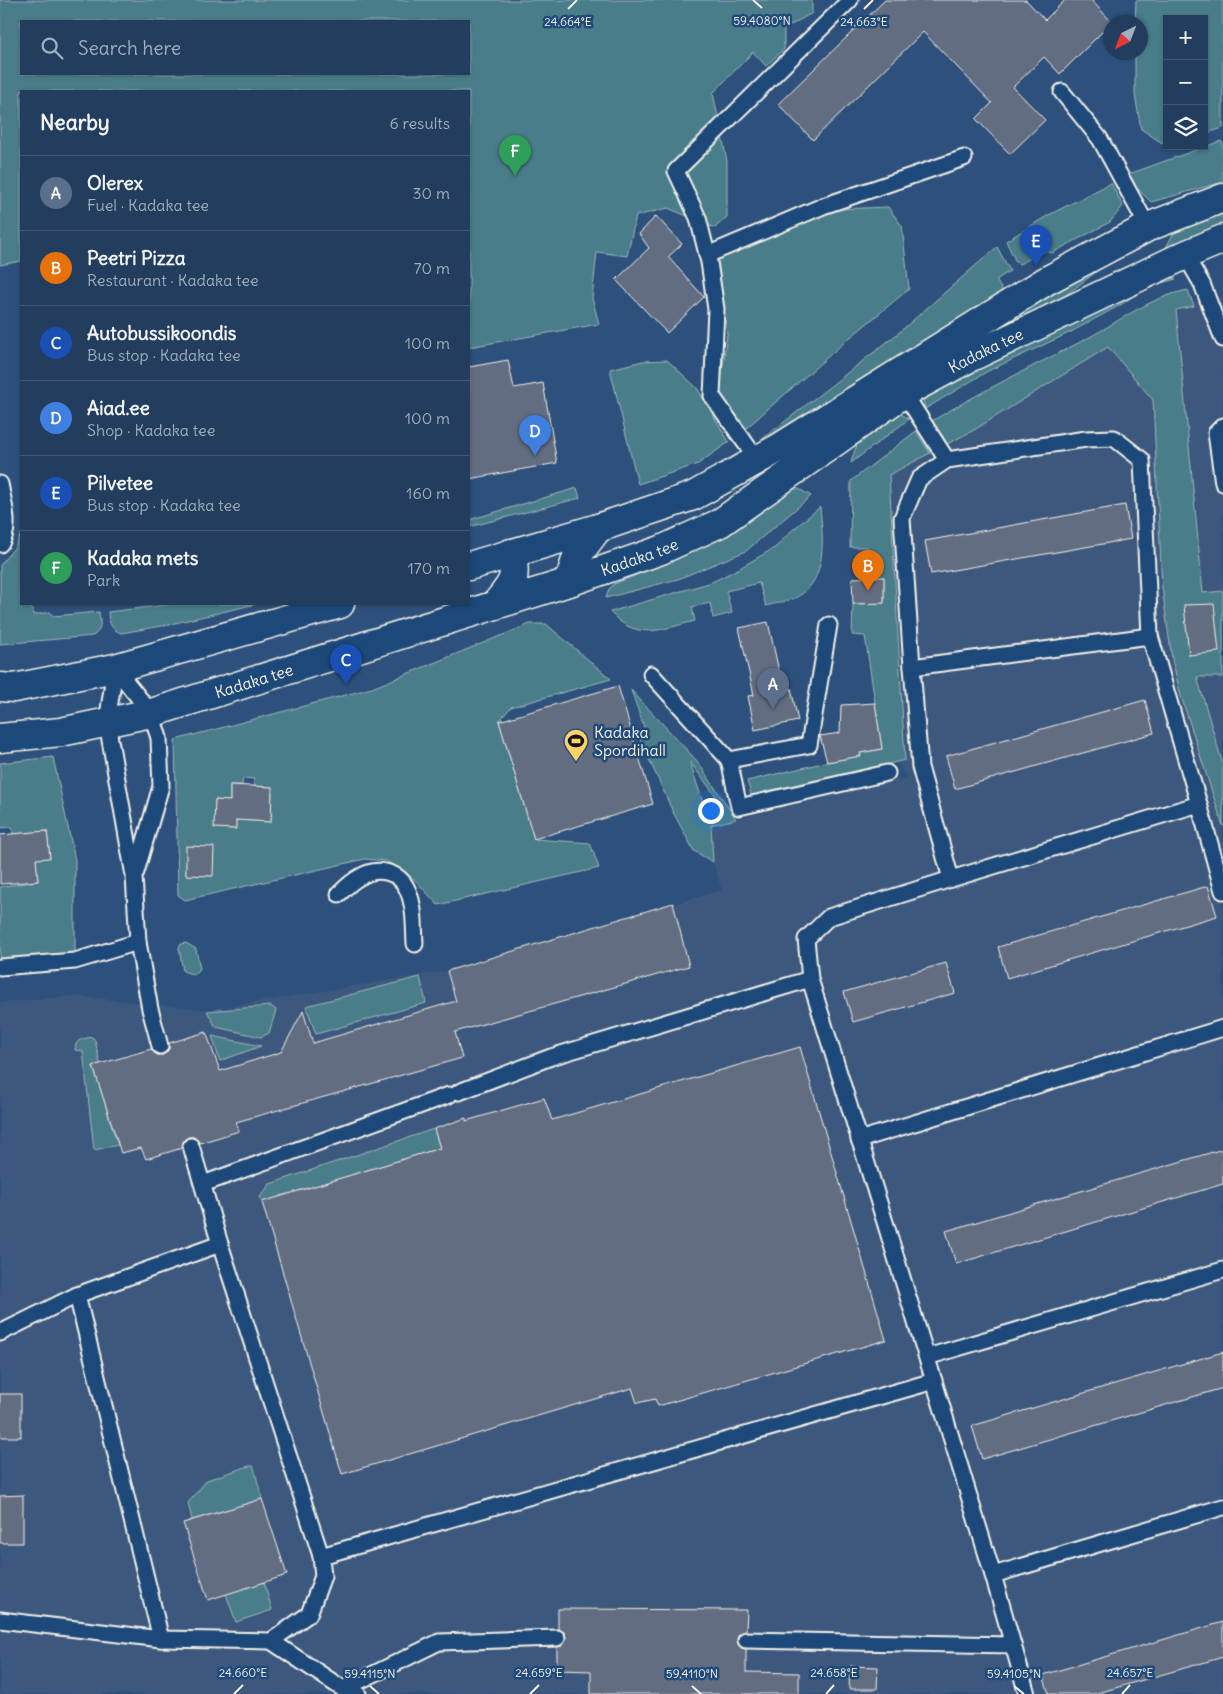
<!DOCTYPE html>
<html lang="en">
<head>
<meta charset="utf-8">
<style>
	body { margin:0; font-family:Delius,sans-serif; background:#2a4463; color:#f1f3f6 }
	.controls { position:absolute; right:15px; top:15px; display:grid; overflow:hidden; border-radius:0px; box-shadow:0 1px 4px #0004 }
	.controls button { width:45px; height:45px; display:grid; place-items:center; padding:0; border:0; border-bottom:1px solid #3f5672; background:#223d5d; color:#f1f3f6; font:25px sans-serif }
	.compass { position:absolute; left:1103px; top:15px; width:45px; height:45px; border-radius:50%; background:#223d5d; box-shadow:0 1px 4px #0004; rotate:222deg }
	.you { position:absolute; left:710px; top:810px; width:18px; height:18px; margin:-12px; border:4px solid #fff; border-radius:50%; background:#1a73e8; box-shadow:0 0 0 8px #1a73e833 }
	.badge { display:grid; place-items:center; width:32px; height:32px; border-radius:50%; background:#ffd166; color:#fff; font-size:16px; font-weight:700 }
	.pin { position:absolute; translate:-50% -41px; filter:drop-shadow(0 1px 2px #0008) }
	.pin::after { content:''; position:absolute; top:26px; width:18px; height:15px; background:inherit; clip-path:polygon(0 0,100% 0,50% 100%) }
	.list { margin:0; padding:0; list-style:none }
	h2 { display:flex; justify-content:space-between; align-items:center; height:65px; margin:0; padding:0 20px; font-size:21px }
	h2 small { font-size:16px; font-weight:400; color:#a2aebc }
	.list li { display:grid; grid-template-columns:32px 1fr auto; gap:15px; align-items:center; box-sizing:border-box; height:75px; padding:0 20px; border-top:1px solid #3f5672 }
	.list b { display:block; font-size:19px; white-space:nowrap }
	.list p { margin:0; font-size:16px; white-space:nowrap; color:#a2aebc }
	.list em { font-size:16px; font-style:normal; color:#a2aebc }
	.icon { flex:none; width:28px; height:28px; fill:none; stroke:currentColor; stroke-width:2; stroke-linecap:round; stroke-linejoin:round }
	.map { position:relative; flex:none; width:1223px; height:1694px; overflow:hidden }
	.search { position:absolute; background:#223d5d; box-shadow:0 1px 4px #0004; left:20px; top:20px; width:450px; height:55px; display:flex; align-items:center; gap:12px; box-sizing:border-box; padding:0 18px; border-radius:0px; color:#a2aebc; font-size:19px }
	.panel { position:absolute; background:#223d5d; box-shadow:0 1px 4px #0004; left:20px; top:90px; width:450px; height:515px; border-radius:0px }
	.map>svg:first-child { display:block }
	.built { fill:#3d597e }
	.green { fill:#4a7d8a; stroke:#9fb7b9; fill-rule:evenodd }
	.building { fill:#636d82; stroke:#f4f1e8 }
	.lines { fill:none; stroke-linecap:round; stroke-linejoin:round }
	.lane-casing { stroke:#f4f1e8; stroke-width:19 }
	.secondary-casing { stroke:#f4f1e8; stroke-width:31 }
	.lane { stroke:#1f4a7a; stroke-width:15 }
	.secondary { stroke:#1f4a7a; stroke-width:28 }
	.ticks { fill:none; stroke:#f4f1e8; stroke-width:2 }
	.labels { text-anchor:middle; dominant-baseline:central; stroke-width:5; stroke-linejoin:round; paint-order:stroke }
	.street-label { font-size:16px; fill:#f4f1e8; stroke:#1f4a7a }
	.poi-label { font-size:16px; fill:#f4f1e8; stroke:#1f4a7a; text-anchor:start }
	.ticks-label { font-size:12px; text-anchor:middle; fill:#f4f1e8; stroke:#1f4a7a; stroke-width:5; stroke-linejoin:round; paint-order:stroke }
</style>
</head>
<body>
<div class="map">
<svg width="1223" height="1694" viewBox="0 0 1223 1694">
	<rect width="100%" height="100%" fill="#2d517c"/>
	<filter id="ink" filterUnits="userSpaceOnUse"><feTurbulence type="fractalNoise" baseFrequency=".02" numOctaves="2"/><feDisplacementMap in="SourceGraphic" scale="10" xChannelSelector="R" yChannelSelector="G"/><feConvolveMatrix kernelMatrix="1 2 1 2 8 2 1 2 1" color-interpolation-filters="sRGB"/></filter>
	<g filter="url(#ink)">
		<path class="built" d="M 1223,296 L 1223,763 L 1196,675 L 1223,768 L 1223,1694 L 0,1694 L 0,1003 L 74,996 L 209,1010 L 447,971 L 722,890 L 713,862 L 711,825 L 906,778 L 894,756 L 883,468 L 1166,308 Z"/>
		<g class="green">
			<path d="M 0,0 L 812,0 L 812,13 L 784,29 L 784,49 L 766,66 L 753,52 L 713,93 L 727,161 L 727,217 L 715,228 L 668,208 L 636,216 L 627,256 L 597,252 L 592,298 L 599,324 L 469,347 L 469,91 L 21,91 L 21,261 L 0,265 ZM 21,21 L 469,21 L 469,74 L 21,74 Z"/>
			<path d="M 1136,0 L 1223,0 L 1223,128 L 1204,134 L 1204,19 L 1167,19 L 1167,146 L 1141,129 L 1135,95 L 1135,53 L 1140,52 L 1140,22 L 1135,22 Z"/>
			<path d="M 1221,141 L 1223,144 L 1223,182 L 1151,202 L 1135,186 L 1129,174 Z"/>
			<path d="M 1111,183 L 1123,206 L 1110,222 L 1052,253 L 1046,251 L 1019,264 L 1016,262 L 1006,241 L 1047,216 Z"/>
			<path d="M 888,207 L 902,226 L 909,289 L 847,340 L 744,430 L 719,396 L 727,334 L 717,259 L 764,236 L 839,209 Z"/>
			<path d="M 1223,209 L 1223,228 L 1166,251 L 1165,249 L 1175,231 Z"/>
			<path d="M 997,247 L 1010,271 L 996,280 L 1002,290 L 979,312 L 760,445 L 756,444 L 896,335 Z"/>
			<path d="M 1094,269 L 1096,272 L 1044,312 L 967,344 Z"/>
			<path d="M 1161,275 L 1176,279 L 1146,287 L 1122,304 L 1071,332 L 988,371 L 925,409 L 923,400 L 927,391 L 1134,286 Z"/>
			<path d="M 1188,290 L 1194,306 L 1176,310 L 1203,593 L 1223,591 L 1223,677 L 1197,677 L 1223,765 L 1223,826 L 1181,696 L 1172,659 L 1162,587 L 1153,400 L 1108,347 L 974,430 L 947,444 L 932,421 C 983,390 1036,365 1088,338 C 1121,320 1151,297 1188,290 Z"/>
			<path d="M 667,360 L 697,388 L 729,442 L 698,464 L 638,484 L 610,369 L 643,361 Z"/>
			<path d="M 898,412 L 909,419 L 851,463 C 858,432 872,427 898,412 Z"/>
			<path d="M 916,431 L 930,453 L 889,475 L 905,760 L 752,797 L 747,781 L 827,762 L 861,756 L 860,753 L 882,749 L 865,636 L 852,635 L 853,604 L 884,603 L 884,577 L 870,577 L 867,547 L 850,547 L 851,481 Z"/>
			<path d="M 577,488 L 580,498 L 469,527 L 469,520 Z"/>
			<path d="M 786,489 L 799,489 L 811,496 L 746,551 L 678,579 L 606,598 L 609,589 L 614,584 L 668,562 L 710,541 Z"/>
			<path d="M 820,507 C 823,537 828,580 797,597 C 788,602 776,603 766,606 L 759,583 L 726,591 L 732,613 L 713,618 L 710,603 L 692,607 L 695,621 C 661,629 637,642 610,612 L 712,582 L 738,569 L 776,547 L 789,533 Z"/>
			<path d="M 21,534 L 21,604 L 31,604 L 33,615 L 50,612 L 53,616 L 99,612 C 100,623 103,629 93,636 L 0,644 L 0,565 L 15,547 Z"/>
			<path d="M 174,604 L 256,604 L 162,626 L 121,633 C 110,629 109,622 108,612 Z"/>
			<path d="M 530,624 L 546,624 L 611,679 L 511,707 L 499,721 L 534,839 L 590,843 L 599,868 L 438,905 L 414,879 L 386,861 L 365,859 L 185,900 L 178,895 L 175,740 L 372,688 ZM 243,778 L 254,779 L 254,786 L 272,787 L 271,822 L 236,820 L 235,829 L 215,828 L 215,800 L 230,801 L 230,785 L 242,785 ZM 187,846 L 213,876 L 186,875 Z"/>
			<path d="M 631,690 L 697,761 L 736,819 L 711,825 L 713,862 L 694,851 L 674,814 L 638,735 L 645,730 ZM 690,762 L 718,799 L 717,800 L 703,803 Z"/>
			<path d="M 53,757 L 75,860 L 75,953 L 0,960 L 0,887 L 38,881 L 36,859 L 50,857 L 47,831 L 13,834 L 12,827 L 0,828 L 0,763 Z"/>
			<path d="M 186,943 L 196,949 L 200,969 L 194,975 L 183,971 L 179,948 L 181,944 Z"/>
			<path d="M 420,977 L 426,1003 L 316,1034 L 306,1006 Z"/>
			<path d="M 271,1006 L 276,1010 L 269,1033 L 261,1037 L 216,1027 L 207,1011 Z"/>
			<path d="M 212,1036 L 261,1046 L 220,1061 Z"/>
			<path d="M 92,1037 L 95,1040 L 100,1064 L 93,1066 L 118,1145 L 94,1150 L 83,1051 L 75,1050 C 75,1039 83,1039 92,1037 Z"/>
			<path d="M 434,1129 L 440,1148 L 262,1202 L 260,1197 L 270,1184 Z"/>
			<path d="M 249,1466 L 253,1466 L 254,1468 L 262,1499 L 192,1520 L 188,1503 L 207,1480 Z"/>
			<path d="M 264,1582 L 272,1610 L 236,1622 L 226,1594 Z"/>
		</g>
		<g class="building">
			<path d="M 885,0 L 1026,0 L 1045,20 L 1065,0 L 1091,0 L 1112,22 L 1060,74 L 1044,57 L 1013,87 L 1045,120 L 1010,154 L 976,119 L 992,103 L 923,32 L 813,140 L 778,104 Z"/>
			<path d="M 656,216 L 682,244 L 668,257 L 704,297 L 667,333 L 616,280 L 649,248 L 639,234 Z"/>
			<path d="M 508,360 L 514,388 L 543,383 L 557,463 L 469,479 L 469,367 Z"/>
			<path d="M 1125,505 L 1131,539 L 931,574 L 925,541 Z"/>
			<path d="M 884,577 L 884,603 L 853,604 L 852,578 Z"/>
			<path d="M 1214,604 L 1219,652 L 1189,655 L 1184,605 Z"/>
			<path d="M 768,622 L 783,689 L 791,688 L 798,721 L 755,730 L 748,696 L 754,695 L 739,628 Z"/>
			<path d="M 618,686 L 653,804 L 534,839 L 499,721 Z"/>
			<path d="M 1145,700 L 1154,733 L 955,789 L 946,756 Z"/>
			<path d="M 875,703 L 882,749 L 860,753 L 861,756 L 827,762 L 820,736 L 840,733 L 841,705 Z"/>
			<path d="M 230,785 L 272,787 L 271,822 L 236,820 L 236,829 L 214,828 L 215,800 L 230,801 Z"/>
			<path d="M 47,831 L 50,858 L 36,859 L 38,881 L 0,884 L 0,835 Z"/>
			<path d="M 186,846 L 214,847 L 213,876 L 186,875 Z"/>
			<path d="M 1208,886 L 1217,916 L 1007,978 L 998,947 Z"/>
			<path d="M 673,903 L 689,966 L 455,1032 L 462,1058 L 236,1122 L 239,1131 L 200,1143 L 194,1137 L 188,1137 L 184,1140 L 182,1148 L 146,1159 L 141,1148 L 121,1153 L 93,1066 L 151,1049 L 157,1055 L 163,1055 L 169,1049 L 169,1043 L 206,1032 L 220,1071 L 281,1052 L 303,1011 L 313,1043 L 456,1001 L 447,971 Z"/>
			<path d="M 946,963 L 955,993 L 853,1022 L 844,992 Z"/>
			<path d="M 800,1047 L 886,1340 L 658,1406 L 655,1399 L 637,1403 L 632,1388 L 342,1474 L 262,1202 L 440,1148 L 434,1129 L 466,1118 L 466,1121 L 544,1098 L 552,1120 Z"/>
			<path d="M 1223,1149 L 1223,1184 L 956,1264 L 946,1231 Z"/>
			<path d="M 1223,1352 L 1223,1388 L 982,1459 L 972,1426 Z"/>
			<rect x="0" y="1394" width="21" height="43"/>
			<path d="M 23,1495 L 23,1543 L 0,1543 L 0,1496 Z"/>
			<path d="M 262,1499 L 287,1575 L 208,1600 L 183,1523 Z"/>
			<path d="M 558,1609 L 747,1610 L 746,1631 L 738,1635 L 737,1640 L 741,1648 L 746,1649 L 746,1672 L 799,1673 L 799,1694 L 591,1694 L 591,1671 L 557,1670 L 557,1647 L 562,1646 L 566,1638 L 565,1633 L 558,1629 Z"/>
			<path d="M 1223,1622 L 1223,1657 L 1094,1694 L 1049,1694 L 1043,1675 Z"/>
			<path d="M 850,1666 L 878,1667 L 877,1689 L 849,1689 Z"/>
		</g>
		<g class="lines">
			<defs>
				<g id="lane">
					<path d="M 1062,92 L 1100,139 L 1148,227"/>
					<path d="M 707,255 L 823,206 L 964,158"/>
					<path d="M 1185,255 L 1202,284 L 1223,339"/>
					<path d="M 904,393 L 947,460"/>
					<path d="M 1223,426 L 1216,433 L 1223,483"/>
					<path d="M 763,461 L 758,461 L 712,396 L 716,309 L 709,262 L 698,218 L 676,171 L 850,0"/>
					<path d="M 0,484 C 3,501 12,530 0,544"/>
					<path d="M 912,667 L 1150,636"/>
					<path d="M 115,668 L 107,723 L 134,876 L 138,942 L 150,1009 L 160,1046"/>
					<path d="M 115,668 L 151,713 L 159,738 L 161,786 L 136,872"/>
					<path d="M 651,674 L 729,760 L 809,745 L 829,625"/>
					<path d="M 729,760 L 739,807 L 887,773"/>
					<path d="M 1199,804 L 1223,891"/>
					<path d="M 339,894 C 345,888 352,881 360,877 C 377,866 400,871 408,891 C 415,907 414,927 415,944"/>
					<path d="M 0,967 L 75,961 L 138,942"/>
					<path d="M 459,1092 L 551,1057 L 810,979 L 806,939 L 829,917 L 951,879 L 920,767 L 912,667 L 902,518 L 919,479 L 947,460 L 1086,439 L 1114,438 L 1142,460 L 1150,636 L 1199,804 L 951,879"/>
					<path d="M 859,1140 L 1223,1028"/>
					<path d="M 191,1146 L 220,1244 L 321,1556 L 934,1381 L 810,979"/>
					<path d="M 203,1184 L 449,1095"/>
					<path d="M 220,1244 L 77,1295 L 161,1639 L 271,1641 L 309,1614 L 323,1576 L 321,1556"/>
					<path d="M 0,1333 L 77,1295"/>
					<path d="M 927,1357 L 1223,1270"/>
					<path d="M 934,1381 L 993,1575 L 1027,1694"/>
					<path d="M 993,1575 L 1223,1507"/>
					<path d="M 0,1620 L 161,1639"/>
					<path d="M 746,1640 L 1013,1645"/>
					<path d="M 271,1641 L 343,1689 L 358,1694"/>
					<path d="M 343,1689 L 439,1642 L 557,1638"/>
				</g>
				<g id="secondary">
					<path d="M 469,566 L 598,528 L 693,496 L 777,449 L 1046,281 L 1148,227 L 1223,198"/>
					<path d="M 569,582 L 577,556 L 598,528"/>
					<path d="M 495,605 C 512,584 518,580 511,553"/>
					<path d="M 0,687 L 14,688 L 115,668 L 340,604"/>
					<path id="s1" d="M 0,738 L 61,732 L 151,713 L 569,582 L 661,550 L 720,523 L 904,393 L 971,357 L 1185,255 L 1223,239"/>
				</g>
			</defs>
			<use href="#lane" class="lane-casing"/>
			<use href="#secondary" class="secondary-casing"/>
			<use href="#lane" class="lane"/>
			<use href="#secondary" class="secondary"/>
		</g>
	</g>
	<path class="ticks" d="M 753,0 L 762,8M 568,9 L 577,0M 864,9 L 873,0M 370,1686 L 379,1694M 692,1686 L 701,1694M 1014,1686 L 1024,1694M 234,1694 L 243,1685M 530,1694 L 539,1685M 826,1694 L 834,1685M 1122,1694 L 1130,1685"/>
	<defs>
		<symbol id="stadium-pin" viewBox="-11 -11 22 30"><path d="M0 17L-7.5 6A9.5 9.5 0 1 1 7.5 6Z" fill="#ffd166" stroke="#1f4a7a"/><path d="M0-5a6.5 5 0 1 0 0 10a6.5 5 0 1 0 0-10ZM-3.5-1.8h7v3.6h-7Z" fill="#111"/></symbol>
	</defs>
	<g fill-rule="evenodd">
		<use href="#stadium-pin" x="562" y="727" width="28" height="38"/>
	</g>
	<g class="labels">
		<g class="street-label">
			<text stroke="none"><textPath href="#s1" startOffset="1071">Kadaka tee</textPath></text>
			<text stroke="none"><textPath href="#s1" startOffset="666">Kadaka tee</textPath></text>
			<text stroke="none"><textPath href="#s1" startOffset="261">Kadaka tee</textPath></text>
		</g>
		<g class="poi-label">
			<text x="594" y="732">Kadaka<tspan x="594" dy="18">Spordihall</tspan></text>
		</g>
	</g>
	<g class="ticks-label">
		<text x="762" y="25">59.4080°N</text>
		<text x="864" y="26">24.663°E</text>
		<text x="568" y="26">24.664°E</text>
		<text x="243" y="1677">24.660°E</text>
		<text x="539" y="1677">24.659°E</text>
		<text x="834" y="1677">24.658°E</text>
		<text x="1130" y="1677">24.657°E</text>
		<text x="370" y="1678">59.4115°N</text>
		<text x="692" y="1678">59.4110°N</text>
		<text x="1014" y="1678">59.4105°N</text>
	</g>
</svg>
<div class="controls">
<button>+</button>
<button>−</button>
<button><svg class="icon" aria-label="layers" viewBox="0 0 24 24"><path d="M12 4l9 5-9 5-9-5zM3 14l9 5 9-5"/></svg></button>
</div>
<svg class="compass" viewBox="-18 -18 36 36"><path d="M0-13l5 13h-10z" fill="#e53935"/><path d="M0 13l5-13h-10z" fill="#a2aebc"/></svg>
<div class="you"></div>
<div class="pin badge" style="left:773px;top:709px;background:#5c6f8a">A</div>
<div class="pin badge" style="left:868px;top:591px;background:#e8710a">B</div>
<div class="pin badge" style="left:346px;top:685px;background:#1a4fb4">C</div>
<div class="pin badge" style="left:535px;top:456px;background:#3f7fe0">D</div>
<div class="pin badge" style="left:1036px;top:266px;background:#1a4fb4">E</div>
<div class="pin badge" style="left:515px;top:176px;background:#2e9e5b">F</div>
<div class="search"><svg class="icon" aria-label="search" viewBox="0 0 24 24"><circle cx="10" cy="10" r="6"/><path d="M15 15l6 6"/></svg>Search here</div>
<section class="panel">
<h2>Nearby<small>6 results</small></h2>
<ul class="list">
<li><span class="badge" style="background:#5c6f8a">A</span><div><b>Olerex</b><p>Fuel · Kadaka tee</p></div><em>30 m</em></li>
<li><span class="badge" style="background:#e8710a">B</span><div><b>Peetri Pizza</b><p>Restaurant · Kadaka tee</p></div><em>70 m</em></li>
<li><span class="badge" style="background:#1a4fb4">C</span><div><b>Autobussikoondis</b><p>Bus stop · Kadaka tee</p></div><em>100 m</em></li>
<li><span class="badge" style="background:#3f7fe0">D</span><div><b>Aiad.ee</b><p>Shop · Kadaka tee</p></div><em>100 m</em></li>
<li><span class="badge" style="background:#1a4fb4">E</span><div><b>Pilvetee</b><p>Bus stop · Kadaka tee</p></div><em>160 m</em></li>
<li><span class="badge" style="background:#2e9e5b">F</span><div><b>Kadaka mets</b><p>Park</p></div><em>170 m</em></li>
</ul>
</section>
</div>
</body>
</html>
